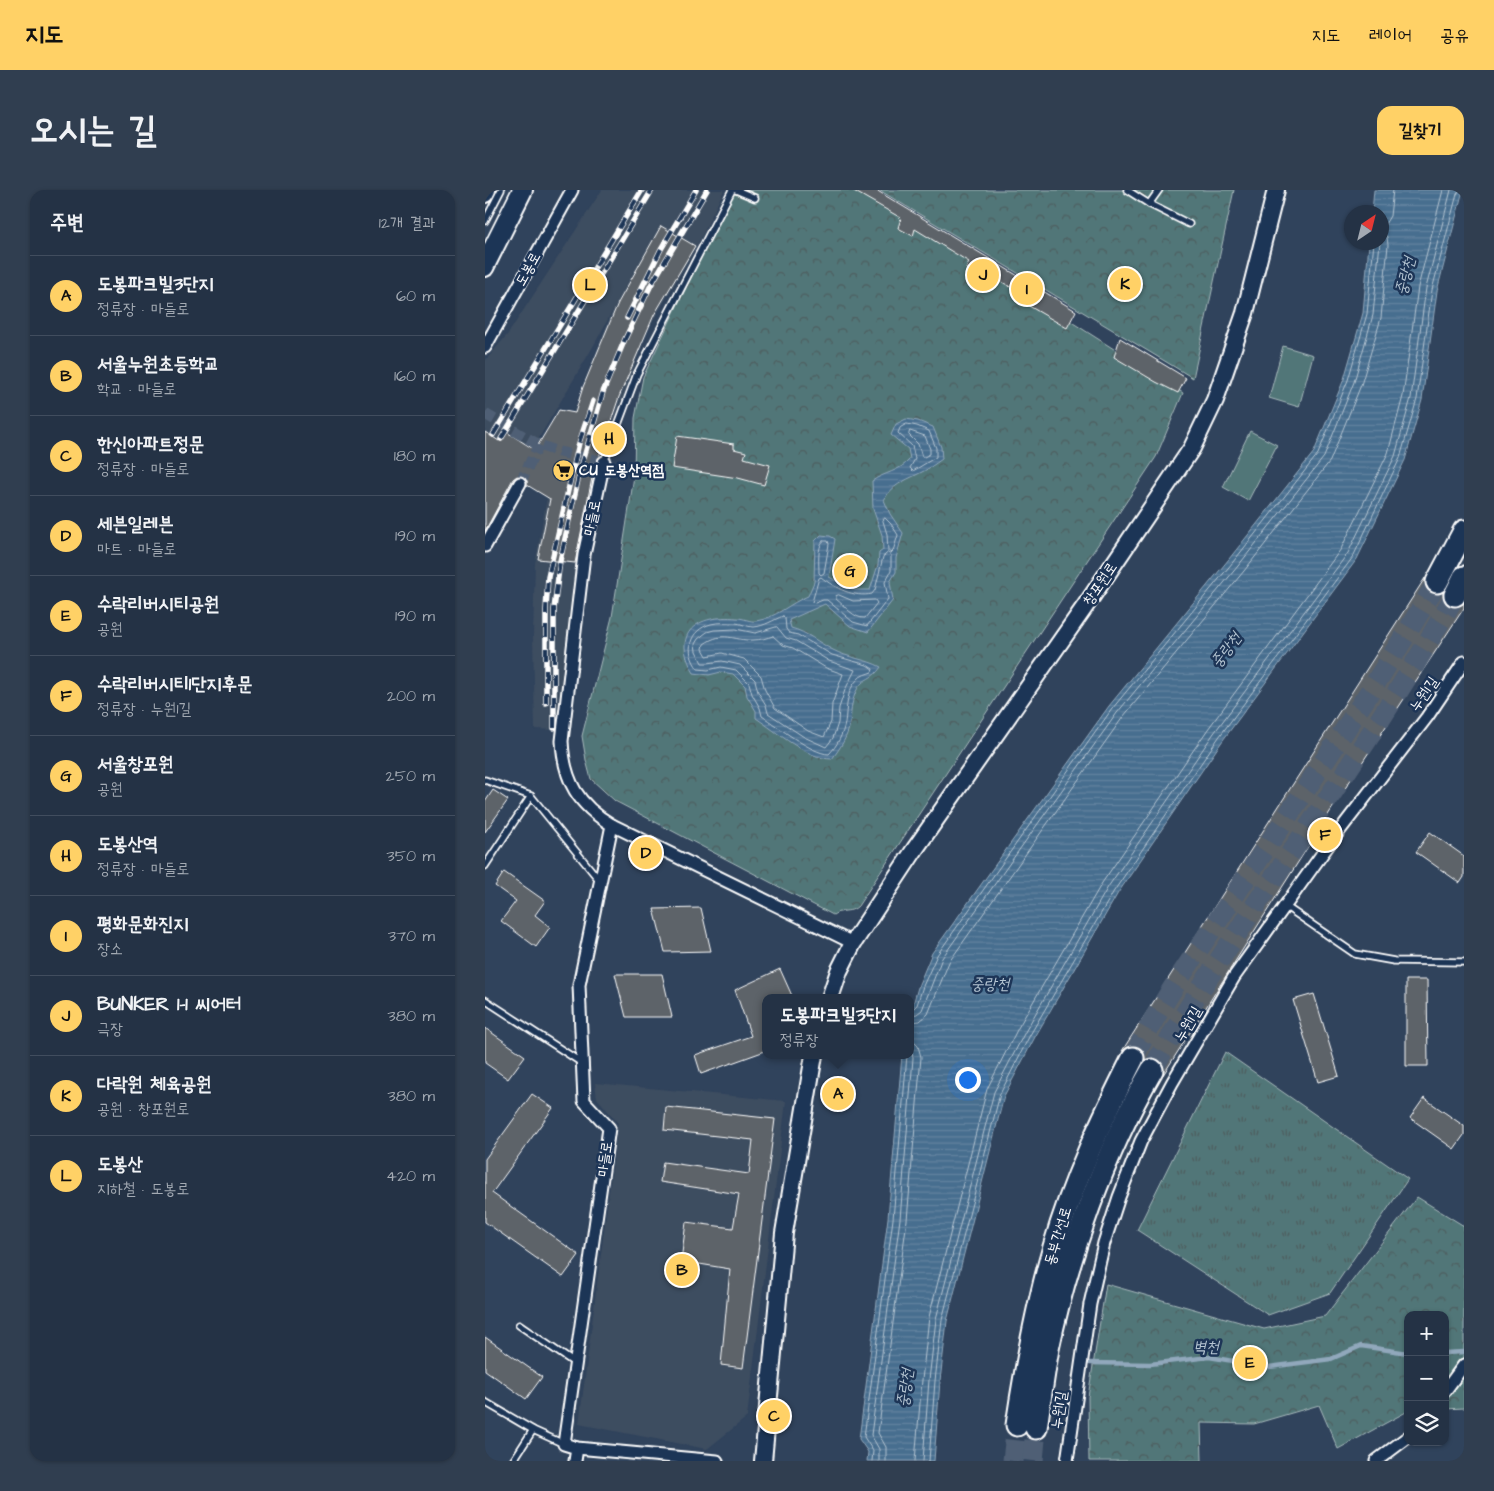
<!DOCTYPE html>
<html lang="ko">
<head>
<meta charset="utf-8">
<style>
	body { margin:0; font-family:"Architects Daughter","Poor Story",sans-serif; background:#303e50; color:#f1f3f6 }
	.controls { position:absolute; right:15px; bottom:15px; display:grid; overflow:hidden; border-radius:10px; box-shadow:0 1px 4px #0004 }
	.controls button { width:45px; height:45px; display:grid; place-items:center; padding:0; border:0; border-bottom:1px solid #414d5e; background:#243245; color:#f1f3f6; font:25px sans-serif }
	.compass { position:absolute; left:859px; top:15px; width:45px; height:45px; border-radius:50%; background:#243245; box-shadow:0 1px 4px #0004; rotate:35deg }
	.you { position:absolute; left:482px; top:889px; width:18px; height:18px; margin:-12px; border:4px solid #fff; border-radius:50%; background:#1a73e8; box-shadow:0 0 0 8px #1a73e833 }
	.badge { display:grid; place-items:center; width:32px; height:32px; border-radius:50%; background:#ffd166; color:#111; font-size:16px; font-weight:700 }
	.pin { position:absolute; translate:-50% -50%; border:2px solid #fff; box-shadow:0 1px 5px #0006 }
	.popup { position:absolute; left:277px; top:804px; width:152px; height:65px; box-sizing:border-box; display:grid; place-content:center; border-radius:10px; background:#243245; filter:drop-shadow(0 1px 4px #0005); font-size:16px; white-space:nowrap; color:#a3aab3 }
	.popup b { font-size:19px; color:#f1f3f6 }
	.popup::after { content:''; position:absolute; left:50%; top:100%; margin-left:-10px; border:10px solid transparent; border-top-color:#243245 }
	.list { margin:0; padding:0; list-style:none }
	h2 { display:flex; justify-content:space-between; align-items:center; height:65px; margin:0; padding:0 20px; font-size:21px }
	h2 small { font-size:16px; font-weight:400; color:#a3aab3 }
	.list li { display:grid; grid-template-columns:32px 1fr auto; gap:15px; align-items:center; box-sizing:border-box; height:80px; padding:0 20px; border-top:1px solid #414d5e }
	.list b { display:block; font-size:19px; white-space:nowrap }
	.list p { margin:0; font-size:16px; white-space:nowrap; color:#a3aab3 }
	.list em { font-size:16px; font-style:normal; color:#a3aab3 }
	.icon { flex:none; width:28px; height:28px; fill:none; stroke:currentColor; stroke-width:2; stroke-linecap:round; stroke-linejoin:round }
	.map { position:relative; flex:none; width:979px; height:1271px; overflow:hidden; border-radius:15px }
	header { display:flex; align-items:center; gap:30px; box-sizing:border-box; height:70px; padding:0 25px; background:#ffd166; color:#111 }
	header strong { font-size:24px }
	nav { display:flex; gap:28px; margin-inline-start:auto; font-size:18px }
	.intro { display:flex; align-items:center; justify-content:space-between; box-sizing:border-box; height:120px; padding:0 30px }
	h1 { margin:0; font-size:35px }
	.button { padding:12px 22px; border-radius:15px; background:#ffd166; color:#111; font-size:18px; font-weight:700 }
	main { display:flex; gap:30px; padding:0 30px }
	aside { flex:1; background:#243245; border-radius:15px; box-shadow:0 1px 4px #0004 }
	.map>svg:first-child { display:block }
	.built { fill:#3e4d60 }
	.grass { fill:url(#grass-tufts); stroke:#a8babc }
	.forest { fill:url(#forest-crowns); stroke:#a8babc }
	.pitch { fill:#517678; stroke:#a8babc }
	.water { fill:url(#water-rules); stroke:#91a8bc }
	.lines { fill:none; stroke-linecap:round; stroke-linejoin:round }
	.shore { stroke:#b5c5d2; stroke-width:1 }
	.stream { stroke:#91a8bc; stroke-width:4.5 }
	.building { fill:#5d6369; stroke:#fff }
	.street-tunnel { stroke:#4f5f74; stroke-width:11; stroke-dasharray:11 5.5; stroke-linecap:butt }
	.highway-tunnel { stroke:#4f5f74; stroke-width:21; stroke-dasharray:21 11; stroke-linecap:butt }
	.lane-casing { stroke:#fff; stroke-width:9 }
	.street-casing { stroke:#fff; stroke-width:15 }
	.secondary-casing { stroke:#fff; stroke-width:20 }
	.highway-casing { stroke:#fff; stroke-width:25 }
	.lane { stroke:#1d3557; stroke-width:5.5 }
	.street { stroke:#1d3557; stroke-width:11 }
	.secondary { stroke:#1d3557; stroke-width:16 }
	.highway { stroke:#1d3557; stroke-width:21 }
	.rail-casing { stroke:#fff; stroke-width:5.5 }
	.rail { stroke:#1d3557; stroke-width:4; stroke-dasharray:11; stroke-linecap:butt }
	.labels { text-anchor:middle; dominant-baseline:central; stroke-width:5; stroke-linejoin:round; paint-order:stroke }
	.street-label { font-size:15px; fill:#fff; stroke:#1d3557 }
	.poi-label { font-size:15px; font-weight:bold; fill:#fff; stroke:#1d3557; text-anchor:start }
	.water-label { font-size:16px; font-style:italic; fill:#b5c5d2; stroke:#1d3557 }
</style>
</head>
<body>
<header>
<strong>지도</strong>
<nav><a>지도</a><a>레이어</a><a>공유</a></nav>
</header>
<div class="intro"><h1>오시는 길</h1><a class="button">길찾기</a></div>
<main>
<aside>
<h2>주변<small>12개 결과</small></h2>
<ul class="list">
<li><span class="badge">A</span><div><b>도봉파크빌3단지</b><p>정류장 · 마들로</p></div><em>60 m</em></li>
<li><span class="badge">B</span><div><b>서울누원초등학교</b><p>학교 · 마들로</p></div><em>160 m</em></li>
<li><span class="badge">C</span><div><b>한신아파트정문</b><p>정류장 · 마들로</p></div><em>180 m</em></li>
<li><span class="badge">D</span><div><b>세븐일레븐</b><p>마트 · 마들로</p></div><em>190 m</em></li>
<li><span class="badge">E</span><div><b>수락리버시티공원</b><p>공원</p></div><em>190 m</em></li>
<li><span class="badge">F</span><div><b>수락리버시티1단지후문</b><p>정류장 · 누원1길</p></div><em>200 m</em></li>
<li><span class="badge">G</span><div><b>서울창포원</b><p>공원</p></div><em>250 m</em></li>
<li><span class="badge">H</span><div><b>도봉산역</b><p>정류장 · 마들로</p></div><em>350 m</em></li>
<li><span class="badge">I</span><div><b>평화문화진지</b><p>장소</p></div><em>370 m</em></li>
<li><span class="badge">J</span><div><b>BUNKER 1-1 씨어터</b><p>극장</p></div><em>380 m</em></li>
<li><span class="badge">K</span><div><b>다락원 체육공원</b><p>공원 · 창포원로</p></div><em>380 m</em></li>
<li><span class="badge">L</span><div><b>도봉산</b><p>지하철 · 도봉로</p></div><em>420 m</em></li>
</ul>
</aside>
<div class="map">
<svg width="979" height="1271" viewBox="0 0 979 1271">
	<defs>
		<pattern id="grass-tufts" width="24" height="20" patternUnits="userSpaceOnUse" patternTransform="scale(1.25)"><rect width="24" height="20" fill="#517678"/><path d="M3 7l-1-3M5 7V3M7 7l1-3M15 17l-1-3M17 17v-4M19 17l1-3" fill="none" stroke="#4e5d5e"/></pattern>
		<pattern id="forest-crowns" width="20" height="18" patternUnits="userSpaceOnUse" patternTransform="scale(1.25)"><rect width="20" height="18" fill="#517678"/><path d="M2 6a3 3 0 1 1 6 0M12 15a3 3 0 1 1 6 0" fill="none" stroke="#4e5d5e"/></pattern>
		<pattern id="water-rules" width="6" height="5" patternUnits="userSpaceOnUse" patternTransform="scale(1.25)"><rect width="6" height="5" fill="#476e8f"/><path d="M0 2.5h6" fill="none" stroke="#6384a0"/></pattern>
	</defs>
	<rect width="100%" height="100%" fill="#30435c"/>
	<filter id="ink" filterUnits="userSpaceOnUse"><feTurbulence type="fractalNoise" baseFrequency=".02" numOctaves="2"/><feDisplacementMap in="SourceGraphic" scale="10" xChannelSelector="R" yChannelSelector="G"/><feConvolveMatrix kernelMatrix="1 2 1 2 8 2 1 2 1" color-interpolation-filters="sRGB"/></filter>
	<g filter="url(#ink)">
		<g class="built">
			<path d="M 117,0 L 239,0 L 215,50 L 161,143 L 109,290 L 90,382 L 76,540 L 50,539 L 48,446 L 50,374 L 61,312 L 89,220 L 128,120 L 109,155 L 0,339 L 0,171 L 23,144 Z"/>
			<path d="M 110,893 L 301,911 L 262,1227 L 222,1259 L 94,1234 L 133,933 L 112,908 Z"/>
		</g>
		<path class="grass" d="M 740,862 L 923,989 L 845,1103 L 783,1125 L 652,1040 Z"/>
		<g class="forest">
			<path d="M 248,0 L 379,0 L 698,203 L 671,267 L 373,716 C 367,722 362,720 355,722 C 352,722 350,724 348,725 L 130,611 L 106,589 L 101,570 L 97,546 L 127,427 L 149,286 L 150,228 L 158,187 Z"/>
			<path d="M 394,0 L 749,0 L 708,188 Z"/>
			<path d="M 932,1007 L 979,1036 L 979,1218 L 960,1219 L 960,1125 L 923,1125 L 923,1221 L 853,1259 L 834,1215 L 769,1234 L 716,1233 L 717,1271 L 604,1271 L 603,1207 L 621,1094 L 779,1139 L 840,1126 Z"/>
		</g>
		<g class="pitch">
			<path d="M 798,156 L 828,165 L 814,217 L 784,208 Z"/>
			<path d="M 765,241 L 792,255 L 763,311 L 738,297 Z"/>
		</g>
		<g class="water">
			<path d="M 889,0 L 978,0 L 952,101 L 937,210 L 920,270 L 872,369 L 738,550 L 633,703 L 550,847 L 519,906 L 462,1131 L 455,1191 L 449,1271 L 382,1271 L 383,1262 L 374,1249 L 403,1028 L 417,865 L 426,865 L 426,821 L 434,794 L 447,763 L 624,516 L 744,369 L 829,262 L 859,189 L 878,123 L 884,53 L 896,52 L 896,22 L 887,22 Z"/>
			<path d="M 421,229 L 433,231 L 448,237 L 456,257 L 457,269 C 450,274 442,280 433,284 C 419,291 407,295 399,310 L 405,324 L 418,343 L 411,368 L 411,382 L 405,392 L 408,410 L 383,442 L 365,436 L 340,414 L 304,430 L 306,438 C 322,442 334,453 348,460 C 363,468 381,469 396,477 C 386,492 377,486 370,504 C 366,514 366,523 365,534 C 362,548 355,558 347,569 C 322,569 292,542 271,528 L 271,521 L 262,506 L 260,496 L 248,484 L 236,482 L 224,485 L 209,483 C 185,443 212,424 252,428 C 259,428 265,432 271,431 C 291,428 305,413 323,406 L 329,392 L 330,351 L 336,345 L 345,346 L 350,349 L 344,387 L 370,400 L 385,400 L 393,375 L 394,363 L 398,360 L 397,345 L 388,319 L 387,291 C 400,282 414,282 425,269 L 423,259 L 406,245 L 411,234 Z"/>
		</g>
		<g class="lines">
			<g class="shore">
				<path d="M 422,234 L 432,236 L 444,241 L 451,258 L 451,267 L 428,281 L 425,278 L 430,269 L 427,256 L 413,243 L 415,238 Z"/>
				<path d="M 425,241 L 440,246 L 445,259 L 445,264 L 439,267 L 437,267 L 433,254 L 424,245 Z"/>
				<path d="M 400,328 L 406,334 L 413,345 L 408,361 L 406,363 L 403,361 L 402,344 L 398,331 Z"/>
				<path d="M 338,351 L 343,351 L 344,354 L 339,383 L 336,385 L 334,383 C 334,374 332,358 338,351 Z"/>
				<path d="M 403,363 L 406,365 L 406,381 L 400,392 L 403,409 L 382,436 L 368,432 L 342,410 L 338,410 L 330,413 L 327,412 L 334,388 L 336,387 C 350,398 369,408 387,404 L 390,400 L 398,367 Z"/>
				<path d="M 354,405 L 368,411 L 390,410 L 392,413 L 380,428 C 369,429 360,416 351,409 L 351,406 Z"/>
				<path d="M 298,426 L 300,428 L 301,439 L 304,443 L 313,445 L 347,465 L 382,475 L 388,479 L 387,482 C 382,484 376,485 373,489 C 361,500 362,518 360,533 C 358,544 352,556 344,564 C 327,564 292,536 277,526 L 275,518 L 267,504 L 264,493 L 251,480 L 236,477 L 223,480 L 213,479 C 199,461 204,440 226,434 C 233,432 243,433 250,433 C 256,433 262,437 269,437 C 280,436 288,430 298,426 Z"/>
				<path d="M 292,437 L 301,448 L 311,451 L 344,471 L 370,480 L 360,500 L 354,518 L 353,533 L 348,548 L 341,557 L 319,547 L 283,523 L 281,515 L 273,502 L 270,490 L 255,475 L 237,471 L 223,473 L 217,473 L 211,461 L 210,454 L 213,449 L 222,442 L 229,440 L 251,439 L 270,443 Z"/>
				<path d="M 288,446 L 298,455 L 308,458 L 341,478 L 358,484 L 347,514 L 346,532 L 339,547 L 323,541 L 290,518 L 280,500 L 276,486 L 259,469 L 237,463 L 222,466 L 218,459 L 219,454 C 239,440 248,451 268,450 C 275,450 282,448 288,446 Z"/>
				<path d="M 426,819 L 429,818 L 432,815 L 438,796 L 452,765 L 627,519 L 748,372 L 833,264 L 863,190 L 882,124 L 889,52"/>
				<path d="M 426,825 L 432,824 L 437,820 L 457,768 L 632,523 L 753,376 L 839,267 L 869,192 L 888,125 L 895,52"/>
				<path d="M 426,832 L 435,831 L 443,824 L 464,772 L 638,527 L 759,381 L 845,271 L 876,195 L 896,128 L 903,55 L 902,47 L 897,39 L 905,26 L 908,0"/>
				<path d="M 387,1271 L 388,1261 L 379,1247 L 408,1029 L 422,865"/>
				<path d="M 394,1271 L 394,1259 L 386,1245 L 415,1029 L 428,868 L 426,859"/>
				<path d="M 401,1271 L 401,1257 L 393,1243 L 422,1030 L 436,867 L 433,856 L 426,849"/>
				<path d="M 430,1271 L 437,1190 L 444,1127 L 502,899 L 533,838 L 617,693 L 723,539 L 856,359 L 903,263 L 918,206 L 933,97 L 958,0"/>
				<path d="M 438,1271 L 444,1190 L 451,1129 L 509,902 L 540,842 L 623,697 L 729,543 L 863,363 L 910,266 L 926,208 L 941,98 L 966,0"/>
				<path d="M 444,1271 L 450,1191 L 457,1130 L 515,904 L 545,845 L 629,701 L 734,547 L 868,367 L 915,268 L 932,209 L 947,100 L 972,4 L 975,0"/>
			</g>
			<g class="stream">
				<path d="M 960,1163 L 979,1162"/>
				<path d="M 605,1173 L 665,1174 L 724,1167 L 784,1177 L 846,1169 L 876,1156 L 923,1163"/>
			</g>
		</g>
		<g class="building">
			<path d="M 367,0 L 391,0 L 591,121 L 582,138 L 544,116 L 548,111 L 501,82 L 498,88 L 481,79 L 484,72 L 430,39 L 428,46 L 413,38 L 416,28 Z"/>
			<path d="M 176,36 L 210,56 L 169,125 L 134,207 L 107,288 L 90,373 L 53,369 L 65,309 L 42,295 L 42,290 L 38,286 L 32,286 L 28,289 L 0,341 L 0,242 L 14,251 L 20,241 L 50,260 L 74,220 L 90,223 L 98,197 L 133,113 Z"/>
			<path d="M 635,148 L 701,188 L 693,203 L 671,192 L 629,167 Z"/>
			<path d="M 192,246 L 249,254 L 249,259 L 261,262 L 259,268 L 285,275 L 279,295 L 253,288 L 187,278 Z"/>
			<path d="M 940,388 L 940,393 L 941,398 L 946,403 L 952,404 L 958,403 L 959,411 L 964,416 L 971,417 L 979,413 L 979,418 L 857,603 L 678,885 L 679,879 L 677,873 L 673,869 L 667,868 L 660,870 L 659,862 L 654,857 L 647,856 L 637,861 Z"/>
			<path d="M 8,600 L 23,610 L 0,642 L 0,612 Z"/>
			<path d="M 945,642 L 979,666 L 979,687 L 975,693 L 931,662 Z"/>
			<path d="M 19,682 L 60,711 L 50,725 L 65,737 L 51,757 L 16,731 L 31,711 L 10,696 Z"/>
			<path d="M 216,718 L 226,761 L 180,762 L 169,719 Z"/>
			<path d="M 295,779 L 308,808 L 280,808 L 280,861 L 216,884 L 210,865 L 266,846 L 250,800 Z"/>
			<path d="M 130,784 L 177,784 L 187,827 L 141,827 Z"/>
			<path d="M 921,790 L 942,790 L 943,876 L 921,876 Z"/>
			<path d="M 829,804 L 854,886 L 833,892 L 808,810 Z"/>
			<path d="M 0,838 L 40,866 L 23,889 L 0,873 Z"/>
			<path d="M 47,904 L 68,918 L 7,1003 L 94,1065 L 78,1087 L 0,1032 L 0,969 Z"/>
			<path d="M 939,908 L 979,936 L 979,945 L 969,959 L 925,928 Z"/>
			<path d="M 181,917 L 290,929 L 258,1178 L 236,1175 L 245,1079 L 196,1071 L 201,1032 L 248,1038 L 254,1004 L 175,992 L 178,972 L 264,984 L 268,950 L 179,940 Z"/>
			<path d="M 0,1147 L 57,1187 L 41,1209 L 0,1180 Z"/>
		</g>
		<g class="lines">
			<g class="street-tunnel">
				<path d="M 0,224 L 54,255 L 74,262 L 119,272"/>
				<path d="M 35,293 L 54,255"/>
			</g>
			<g class="highway-tunnel">
				<path d="M 648,868 C 676,811 715,758 750,704 C 819,601 890,499 952,392"/>
				<path d="M 667,880 C 700,821 737,766 774,710 C 842,610 912,510 970,405"/>
				<path d="M 528,1271 L 532,1235"/>
				<path d="M 548,1271 L 551,1238"/>
			</g>
			<defs>
				<g id="lane">
					<path d="M 251,0 L 270,8"/>
					<path d="M 642,0 L 664,14 L 704,34"/>
					<path d="M 664,14 L 674,0"/>
					<path d="M 0,31 L 16,0"/>
					<path d="M 0,60 L 30,0"/>
					<path d="M 119,272 L 152,184 L 247,0"/>
					<path d="M 0,590 L 46,606 L 115,691"/>
					<path d="M 0,676 L 46,606"/>
					<path d="M 800,716 L 870,764 L 909,771 L 979,772"/>
					<path d="M 0,810 L 97,873"/>
					<path d="M 34,1135 L 91,1174"/>
					<path d="M 0,1212 L 48,1240 L 79,1254"/>
					<path d="M 28,1271 L 48,1240"/>
				</g>
				<g id="street">
					<path d="M 0,157 L 87,0"/>
					<path d="M 119,272 L 99,365 L 77,551 C 79,591 93,615 127,635 L 368,753"/>
					<path d="M 0,356 L 35,293"/>
					<path d="M 127,635 L 94,795 L 99,911 L 124,938 L 79,1254 L 92,1258 L 232,1271"/>
					<path d="M 960,1201 L 979,1175"/>
					<path d="M 90,1271 L 92,1258"/>
					<path d="M 582,1271 L 605,1114 L 619,1053 L 634,1007 L 656,951 L 687,893 L 749,787 L 845,653 L 942,527 L 979,472"/>
					<path d="M 891,1271 L 923,1247"/>
				</g>
				<g id="secondary">
					<path d="M 0,4 L 2,0"/>
					<path d="M 0,78 L 39,0"/>
					<path d="M 345,808 L 354,781 L 368,753 L 430,659 L 601,415 L 707,258 L 730,210 L 760,123 L 791,0"/>
					<path d="M 278,1271 L 299,1043 L 329,865"/>
				</g>
				<g id="highway">
					<path d="M 952,392 L 979,341"/>
					<path d="M 970,405 L 979,387"/>
					<path d="M 532,1235 C 541,1175 552,1115 569,1057 C 588,991 617,929 648,868"/>
					<path d="M 551,1238 C 555,1212 558,1185 563,1159 C 582,1067 620,961 667,880"/>
				</g>
			</defs>
			<use href="#lane" class="lane-casing"/>
			<use href="#street" class="street-casing"/>
			<use href="#secondary" class="secondary-casing"/>
			<use href="#highway" class="highway-casing"/>
			<use href="#lane" class="lane"/>
			<use href="#street" class="street"/>
			<use href="#secondary" class="secondary"/>
			<use href="#highway" class="highway"/>
			<defs>
				<g id="rail">
					<path d="M 142,128 L 176,59 L 211,0"/>
					<path d="M 8,245 L 157,0"/>
					<path d="M 16,249 L 167,0"/>
					<path d="M 61,513 L 61,420 L 63,387 L 94,253 L 108,211"/>
					<path d="M 69,538 L 69,419 L 75,371 L 95,281 L 118,202 L 140,149 L 166,95 L 222,0"/>
				</g>
			</defs>
			<use href="#rail" class="rail-casing"/>
			<use href="#rail" class="rail"/>
		</g>
	</g>
	<defs>
		<symbol id="supermarket-disc" viewBox="-11 -11 22 22"><circle r="9.5" fill="#ffd166" stroke="#1d3557"/><path d="M-6-5.5h2.5l.6 2H6L4.5 2H-2.5L-4.4-4H-6ZM-1.5 3.2a1.3 1.3 0 1 0 .1 0ZM3 3.2a1.3 1.3 0 1 0 .1 0Z" fill="#111"/></symbol>
	</defs>
	<g fill-rule="evenodd">
		<use href="#supermarket-disc" x="66" y="268" width="25" height="25"/>
	</g>
	<g class="labels">
		<g class="street-label">
			<text transform="translate(43 79) rotate(-61)">도봉로</text>
			<text transform="translate(107 328) rotate(-78)">마들로</text>
			<text transform="translate(615 394) rotate(-56)">창포원로</text>
			<text transform="translate(939 504) rotate(-56)">누원1길</text>
			<text transform="translate(703 834) rotate(-60)">누원1길</text>
			<text transform="translate(120 969) rotate(-82)">마들로</text>
			<text transform="translate(573 1046) rotate(-73)">동부간선로</text>
			<text transform="translate(574 1220) rotate(-82)">누원1길</text>
		</g>
		<g class="poi-label">
			<text x="94" y="280">CU 도봉산역점</text>
		</g>
		<g class="water-label">
			<text transform="translate(920 86) rotate(-76)">중랑천</text>
			<text transform="translate(741 460) rotate(-53)">중랑천</text>
			<text x="505" y="794">중랑천</text>
			<text x="721" y="1157">벽천</text>
			<text transform="translate(420 1198) rotate(-82)">중랑천</text>
		</g>
	</g>
</svg>
<div class="controls">
<button>+</button>
<button>−</button>
<button><svg class="icon" aria-label="layers" viewBox="0 0 24 24"><path d="M12 4l9 5-9 5-9-5zM3 14l9 5 9-5"/></svg></button>
</div>
<svg class="compass" viewBox="-18 -18 36 36"><path d="M0-13l5 13h-10z" fill="#e53935"/><path d="M0 13l5-13h-10z" fill="#a3aab3"/></svg>
<div class="you"></div>
<div class="pin badge" style="left:353px;top:904px">A</div>
<div class="popup"><b>도봉파크빌3단지</b>정류장</div>
<div class="pin badge" style="left:197px;top:1080px">B</div>
<div class="pin badge" style="left:289px;top:1226px">C</div>
<div class="pin badge" style="left:161px;top:663px">D</div>
<div class="pin badge" style="left:765px;top:1173px">E</div>
<div class="pin badge" style="left:840px;top:645px">F</div>
<div class="pin badge" style="left:365px;top:381px">G</div>
<div class="pin badge" style="left:124px;top:249px">H</div>
<div class="pin badge" style="left:542px;top:99px">I</div>
<div class="pin badge" style="left:498px;top:85px">J</div>
<div class="pin badge" style="left:640px;top:94px">K</div>
<div class="pin badge" style="left:105px;top:95px">L</div>
</div>
</main>
</body>
</html>
